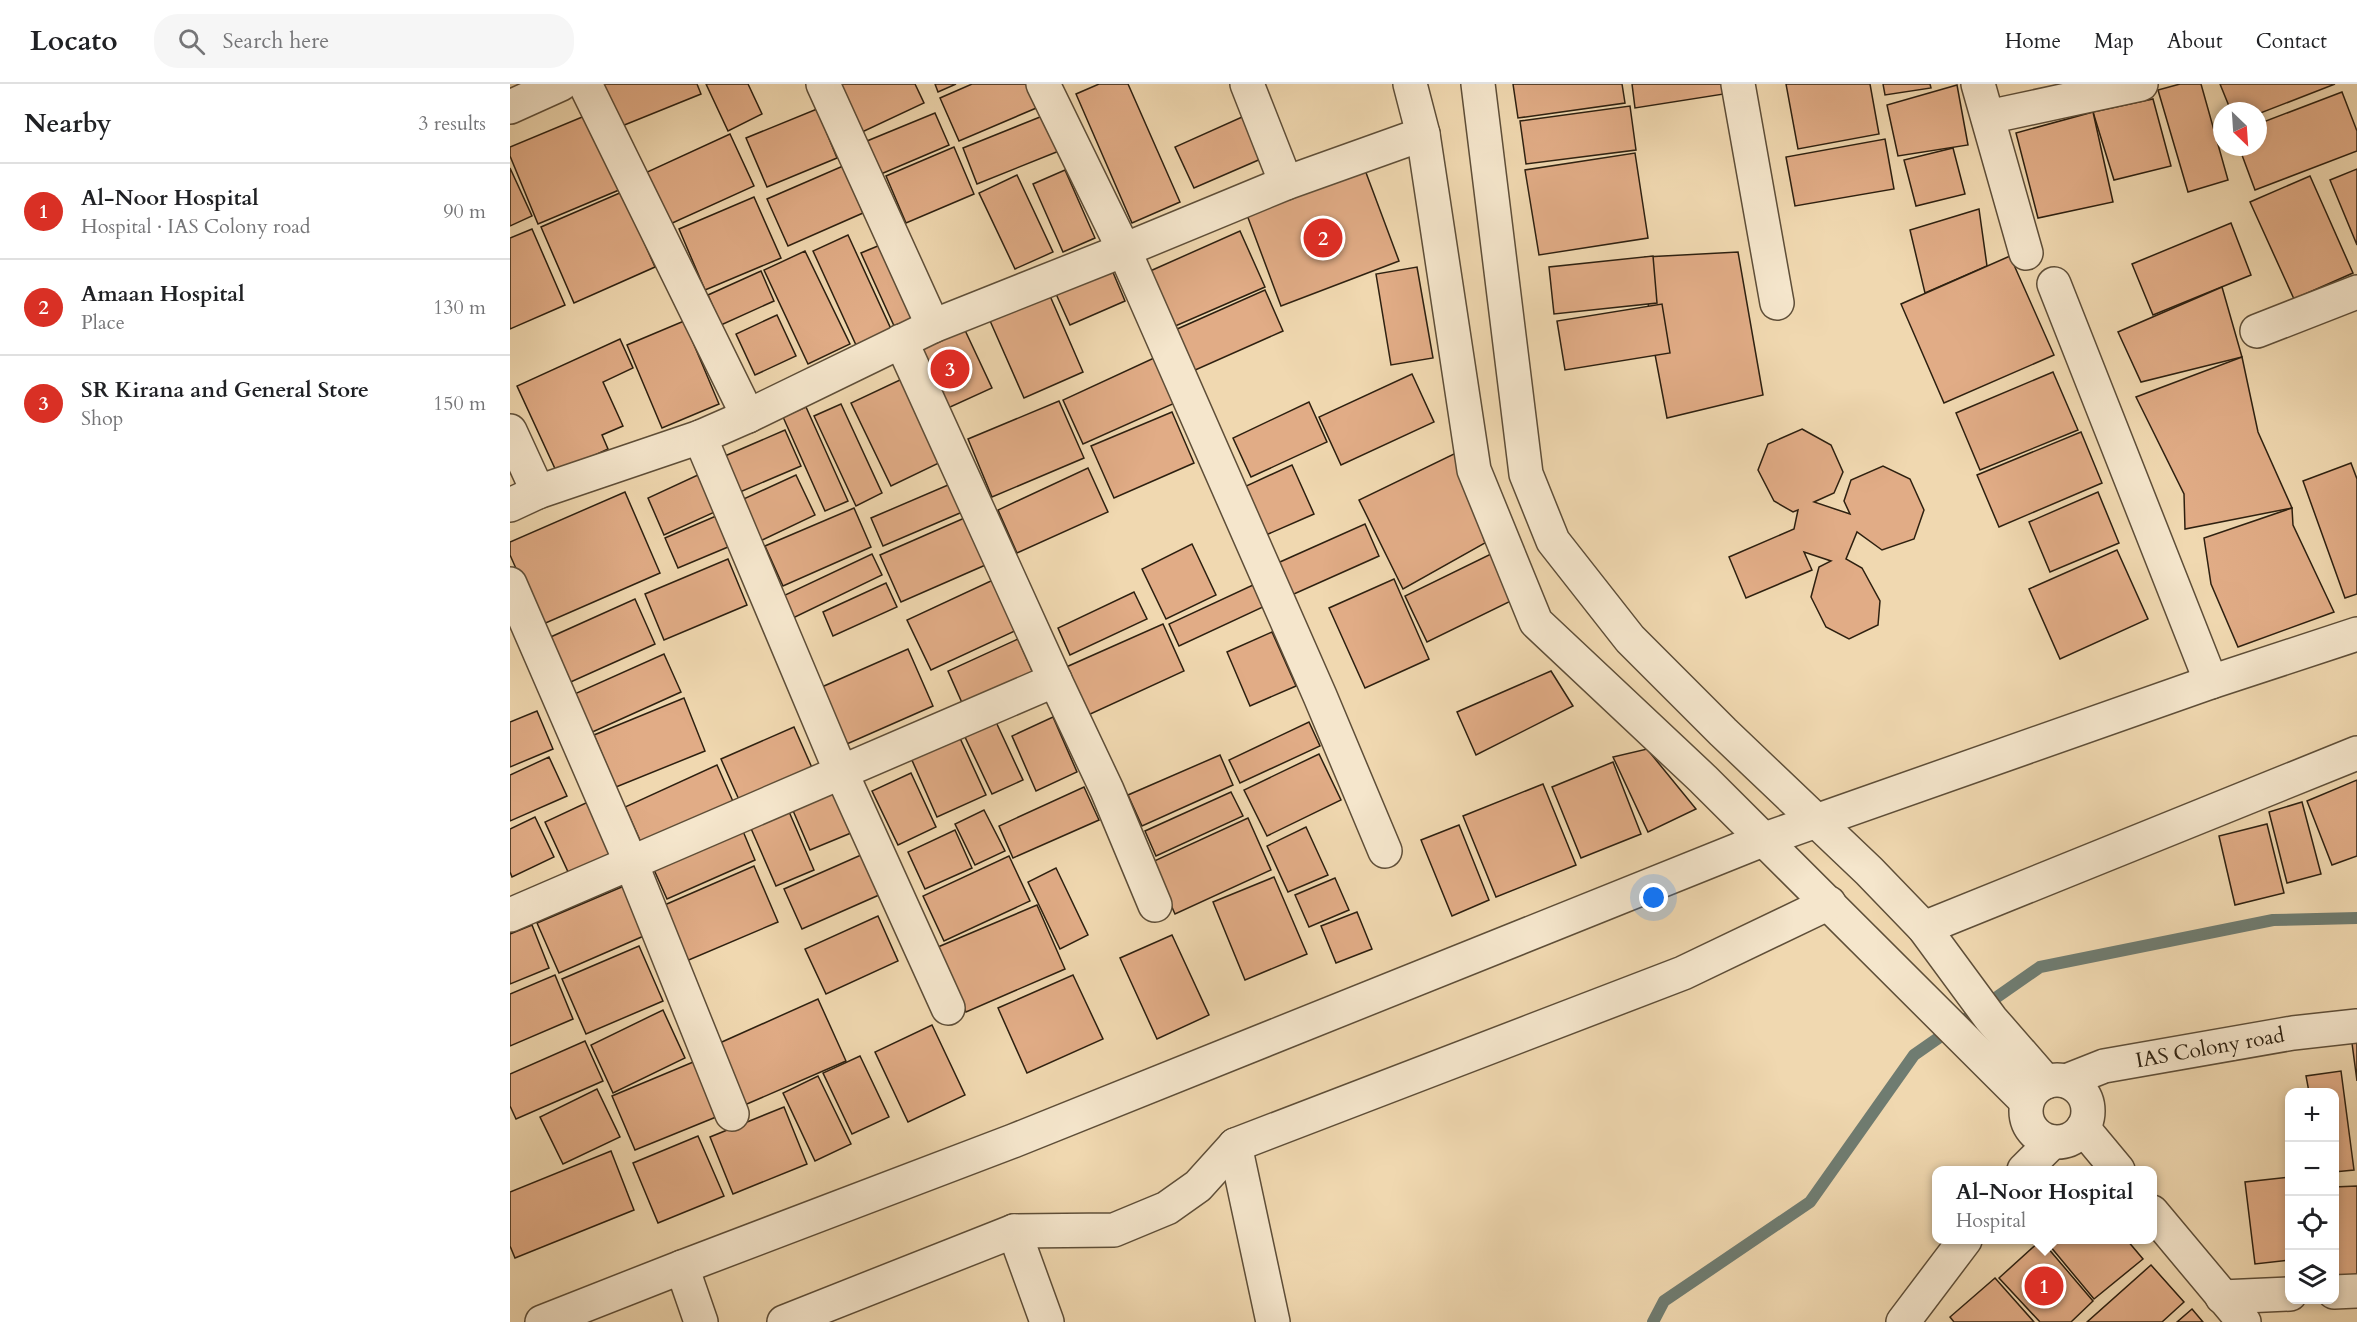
<!DOCTYPE html>
<html lang="en">
<head>
<meta charset="utf-8">
<style>
	body { margin:0; font-family:Cardo,serif; background:#f6f6f6; color:#202124 }
	.controls { position:absolute; right:18px; bottom:18px; display:grid; overflow:hidden; border-radius:12px; box-shadow:0 3px 9px #0003 }
	.controls button { width:54px; height:54px; display:grid; place-items:center; padding:0; border:0; border-bottom:2px solid #e0e0e0; background:#fff; color:#202124; font:30px sans-serif }
	.compass { position:absolute; left:1703px; top:18px; width:54px; height:54px; border-radius:50%; background:#fff; box-shadow:0 3px 9px #0003; rotate:155deg }
	.you { position:absolute; left:1144px; top:814px; width:21px; height:21px; margin:-15px; border:4px solid #fff; border-radius:50%; background:#1a73e8; box-shadow:0 0 0 9px #1a73e833 }
	.badge { display:grid; place-items:center; width:39px; height:39px; border-radius:50%; background:#d93025; color:#fff; font-size:20px; font-weight:700 }
	.pin { position:absolute; translate:-50% -50%; border:3px solid #fff; box-shadow:0 2px 6px #0006 }
	.popup { position:absolute; left:1422px; top:1082px; width:225px; height:78px; box-sizing:border-box; display:grid; place-content:center; border-radius:12px; background:#fff; filter:drop-shadow(0 2px 4px #0005); font-size:20px; white-space:nowrap; color:#757577 }
	.popup b { font-size:22px; color:#202124 }
	.popup::after { content:''; position:absolute; left:50%; top:100%; margin-left:-12px; border:12px solid transparent; border-top-color:#fff }
	.list { margin:0; padding:0; list-style:none }
	h2 { display:flex; justify-content:space-between; align-items:center; height:78px; margin:0; padding:0 24px; font-size:26px }
	h2 small { font-size:20px; font-weight:400; color:#757577 }
	.list li { display:grid; grid-template-columns:39px 1fr auto; gap:18px; align-items:center; box-sizing:border-box; height:96px; padding:0 24px; border-top:2px solid #e0e0e0 }
	.list b { display:block; font-size:22px; white-space:nowrap }
	.list p { margin:0; font-size:20px; white-space:nowrap; color:#757577 }
	.list em { font-size:20px; font-style:normal; color:#757577 }
	.icon { flex:none; width:33px; height:33px; fill:none; stroke:currentColor; stroke-width:2; stroke-linecap:round; stroke-linejoin:round }
	.map { position:relative; flex:none; width:1847px; height:1238px; overflow:hidden }
	header { display:flex; align-items:center; gap:36px; box-sizing:border-box; height:84px; padding:0 30px; background:#fff; border-bottom:2px solid #e0e0e0 }
	header strong { font-size:28px }
	nav { display:flex; gap:33px; margin-inline-start:auto; font-size:21px }
	.search { width:420px; height:54px; background:#f6f6f6; display:flex; align-items:center; gap:15px; box-sizing:border-box; padding:0 21px; border-radius:24px; color:#757577; font-size:22px }
	main { display:flex }
	aside { flex:1; background:#fff }
	.map>svg:first-child { display:block }
	.lines { fill:none; stroke-linecap:round; stroke-linejoin:round }
	.stream { stroke:#6f7c71; stroke-width:12 }
	.building { fill:#e1ac86; stroke:#2d2010; stroke-width:1.5 }
	.minor-casing { stroke:#5e4e38; stroke-width:36 }
	.minor { stroke:#f5e6cc; stroke-width:33 }
	.labels { text-anchor:middle; dominant-baseline:central; stroke-width:6; stroke-linejoin:round; paint-order:stroke }
	.street-label { font-size:21px; fill:#2d2010; stroke:#f5e6cc }
</style>
</head>
<body>
<header>
<strong>Locato</strong>
<div class="search"><svg class="icon" aria-label="search" viewBox="0 0 24 24"><circle cx="10" cy="10" r="6"/><path d="M15 15l6 6"/></svg>Search here</div>
<nav><a>Home</a><a>Map</a><a>About</a><a>Contact</a></nav>
</header>
<main>
<aside>
<h2>Nearby<small>3 results</small></h2>
<ul class="list">
<li><span class="badge">1</span><div><b>Al-Noor Hospital</b><p>Hospital · IAS Colony road</p></div><em>90 m</em></li>
<li><span class="badge">2</span><div><b>Amaan Hospital</b><p>Place</p></div><em>130 m</em></li>
<li><span class="badge">3</span><div><b>SR Kirana and General Store</b><p>Shop</p></div><em>150 m</em></li>
</ul>
</aside>
<div class="map">
<svg width="1847" height="1238" viewBox="0 0 1847 1238">
	<rect width="100%" height="100%" fill="#f0d8b0"/>
	<filter id="stains"><feTurbulence type="fractalNoise" baseFrequency=".00333" numOctaves="4"/><feColorMatrix values="0 0 0 0 .2 0 0 0 0 .09 0 0 0 0 .02 0 0 0 .5 -.17"/></filter>
	<radialGradient id="worn" r=".72"><stop offset=".6" stop-color="#630" stop-opacity="0"/><stop offset="1" stop-color="#630" stop-opacity=".3"/></radialGradient>
	<g class="lines">
		<path class="stream" d="M 1143,1238 L 1154,1217 L 1300,1118 L 1404,971 L 1530,883 L 1763,836 L 1847,834"/>
	</g>
	<g class="building">
		<path d="M 95,0 L 187,0 L 191,10 L 107,44 L 90,2 Z"/>
		<path d="M 196,0 L 238,0 L 252,30 L 218,47 Z"/>
		<path d="M 327,0 L 405,0 L 414,19 L 350,49 Z"/>
		<path d="M 425,0 L 446,0 L 428,8 Z"/>
		<path d="M 462,0 L 521,0 L 531,22 L 449,57 L 430,14 Z"/>
		<path d="M 589,0 L 618,0 L 670,118 L 622,139 L 566,10 Z"/>
		<path d="M 1003,0 L 1112,0 L 1115,19 L 1008,34 Z"/>
		<path d="M 1122,0 L 1212,0 L 1214,10 L 1125,24 Z"/>
		<path d="M 1276,0 L 1360,0 L 1369,50 L 1288,65 Z"/>
		<path d="M 1373,0 L 1420,0 L 1421,4 L 1375,11 Z"/>
		<path d="M 1670,0 L 1691,0 L 1718,96 L 1678,108 L 1648,6 Z"/>
		<path d="M 1710,0 L 1825,0 L 1748,30 L 1748,27 L 1721,27 Z"/>
		<path d="M 1447,1 L 1458,61 L 1388,72 L 1377,21 Z"/>
		<path d="M 1832,8 L 1847,47 L 1847,67 L 1745,106 L 1729,63 L 1748,63 L 1748,40 Z"/>
		<path d="M 1643,15 L 1661,82 L 1604,96 L 1583,28 Z"/>
		<path d="M 1120,22 L 1126,66 L 1016,80 L 1010,37 Z"/>
		<path d="M 307,25 L 327,74 L 257,103 L 236,54 Z"/>
		<path d="M 1583,28 L 1603,118 L 1528,134 L 1506,49 Z"/>
		<path d="M 425,29 L 439,61 L 371,90 L 357,57 Z"/>
		<path d="M 741,29 L 760,71 L 684,104 L 665,63 Z"/>
		<path d="M 77,31 L 109,106 L 28,140 L 0,72 L 0,63 Z"/>
		<path d="M 535,31 L 549,67 L 467,100 L 453,64 Z"/>
		<path d="M 220,50 L 244,102 L 158,141 L 135,89 Z"/>
		<path d="M 1375,55 L 1384,105 L 1285,122 L 1276,73 Z"/>
		<path d="M 444,63 L 464,110 L 396,139 L 376,92 Z"/>
		<path d="M 1443,64 L 1455,110 L 1406,122 L 1394,76 Z"/>
		<path d="M 1125,69 L 1138,154 L 1029,171 L 1015,86 Z"/>
		<path d="M 333,82 L 353,129 L 278,162 L 257,115 Z"/>
		<path d="M 0,84 L 22,132 L 0,142 Z"/>
		<path d="M 1847,85 L 1847,161 L 1820,96 Z"/>
		<path d="M 555,86 L 585,154 L 553,168 L 523,100 Z"/>
		<path d="M 855,86 L 889,177 L 771,222 L 737,131 Z"/>
		<path d="M 507,91 L 543,168 L 505,185 L 469,109 Z"/>
		<path d="M 1800,92 L 1843,189 L 1784,215 L 1740,118 Z"/>
		<path d="M 112,108 L 145,183 L 64,219 L 31,143 Z"/>
		<path d="M 244,113 L 271,174 L 195,206 L 169,145 Z"/>
		<path d="M 1469,125 L 1477,182 L 1415,209 L 1400,146 Z"/>
		<path d="M 1721,139 L 1741,191 L 1643,231 L 1622,180 Z"/>
		<path d="M 22,145 L 55,221 L 0,245 L 0,154 Z"/>
		<path d="M 730,147 L 755,203 L 663,243 L 638,188 Z"/>
		<path d="M 338,151 L 381,245 L 346,261 L 303,167 Z"/>
		<path d="M 375,159 L 408,234 L 385,244 L 351,169 Z"/>
		<path d="M 295,167 L 340,260 L 298,280 L 254,186 Z"/>
		<path d="M 1228,168 L 1253,311 L 1157,334 L 1140,244 L 1135,173 Z"/>
		<path d="M 1143,172 L 1147,219 L 1044,230 L 1039,183 Z"/>
		<path d="M 1500,172 L 1544,271 L 1434,319 L 1391,220 Z"/>
		<path d="M 907,183 L 923,274 L 881,281 L 866,190 Z"/>
		<path d="M 602,186 L 615,217 L 560,241 L 546,210 Z"/>
		<path d="M 251,187 L 264,217 L 211,241 L 198,211 Z"/>
		<path d="M 1712,203 L 1732,273 L 1631,298 L 1608,248 Z"/>
		<path d="M 537,205 L 573,288 L 514,314 L 477,230 Z"/>
		<path d="M 755,206 L 773,247 L 683,287 L 665,246 Z"/>
		<path d="M 1152,220 L 1160,269 L 1055,286 L 1047,237 Z"/>
		<path d="M 267,231 L 286,272 L 245,291 L 226,250 Z"/>
		<path d="M 174,237 L 209,320 L 152,344 L 117,261 Z"/>
		<path d="M 453,242 L 482,304 L 427,329 L 399,266 Z"/>
		<path d="M 110,255 L 123,284 L 93,298 L 113,342 L 92,351 L 98,365 L 47,389 L 7,302 Z"/>
		<path d="M 1732,273 L 1748,348 L 1782,424 L 1675,445 L 1674,410 L 1626,313 Z"/>
		<path d="M 644,274 L 665,319 L 573,360 L 553,316 Z"/>
		<path d="M 1543,288 L 1568,346 L 1470,386 L 1446,329 Z"/>
		<path d="M 902,290 L 924,338 L 831,381 L 809,333 Z"/>
		<path d="M 392,295 L 431,378 L 381,402 L 341,319 Z"/>
		<path d="M 549,317 L 574,374 L 482,413 L 458,355 Z"/>
		<path d="M 799,318 L 817,358 L 741,393 L 723,354 Z"/>
		<path d="M 331,320 L 372,409 L 346,422 L 304,332 Z"/>
		<path d="M 296,323 L 338,417 L 315,427 L 273,333 Z"/>
		<path d="M 662,328 L 684,379 L 604,414 L 581,362 Z"/>
		<path d="M 1292,345 L 1321,361 L 1333,388 L 1324,409 L 1304,418 L 1340,430 L 1334,417 L 1341,396 L 1373,382 L 1400,395 L 1414,426 L 1404,455 L 1372,466 L 1347,448 L 1336,475 L 1352,484 L 1370,517 L 1368,541 L 1339,555 L 1316,543 L 1301,513 L 1309,483 L 1321,477 L 1294,468 L 1302,486 L 1236,514 L 1219,473 L 1284,445 L 1288,426 L 1283,428 L 1264,417 L 1248,386 L 1258,360 Z"/>
		<path d="M 275,346 L 291,382 L 230,408 L 215,372 Z"/>
		<path d="M 1571,348 L 1592,399 L 1489,443 L 1467,391 Z"/>
		<path d="M 948,368 L 975,459 L 893,505 L 849,416 Z"/>
		<path d="M 1841,379 L 1847,395 L 1847,510 L 1835,514 L 1793,397 Z"/>
		<path d="M 782,381 L 804,430 L 756,451 L 734,403 Z"/>
		<path d="M 578,384 L 598,428 L 507,469 L 488,426 Z"/>
		<path d="M 190,390 L 207,427 L 154,451 L 138,414 Z"/>
		<path d="M 286,391 L 305,431 L 246,459 L 227,418 Z"/>
		<path d="M 445,398 L 457,426 L 373,462 L 361,434 Z"/>
		<path d="M 115,408 L 150,489 L 31,541 L 0,471 L 0,458 Z"/>
		<path d="M 1588,408 L 1609,459 L 1540,488 L 1519,438 Z"/>
		<path d="M 344,424 L 361,463 L 273,502 L 255,462 Z"/>
		<path d="M 1782,424 L 1783,441 L 1824,528 L 1728,563 L 1701,500 L 1694,454 Z"/>
		<path d="M 206,432 L 218,463 L 168,484 L 155,454 Z"/>
		<path d="M 459,432 L 480,479 L 391,518 L 370,471 Z"/>
		<path d="M 855,440 L 869,472 L 775,514 L 761,482 Z"/>
		<path d="M 682,460 L 706,511 L 656,535 L 632,485 Z"/>
		<path d="M 1607,466 L 1638,535 L 1550,575 L 1519,505 Z"/>
		<path d="M 983,469 L 1005,515 L 917,558 L 895,512 Z"/>
		<path d="M 362,470 L 372,491 L 283,534 L 273,512 Z"/>
		<path d="M 218,475 L 237,521 L 154,556 L 135,510 Z"/>
		<path d="M 884,495 L 919,575 L 855,604 L 819,524 Z"/>
		<path d="M 483,496 L 507,546 L 421,586 L 397,536 Z"/>
		<path d="M 376,499 L 387,523 L 323,552 L 313,528 Z"/>
		<path d="M 743,501 L 753,523 L 669,562 L 659,540 Z"/>
		<path d="M 624,508 L 637,535 L 560,571 L 548,544 Z"/>
		<path d="M 125,515 L 145,560 L 54,601 L 34,556 Z"/>
		<path d="M 653,540 L 674,587 L 576,632 L 554,584 Z"/>
		<path d="M 762,548 L 786,602 L 740,622 L 717,568 Z"/>
		<path d="M 508,555 L 523,589 L 453,621 L 438,587 Z"/>
		<path d="M 398,565 L 423,622 L 330,663 L 305,606 Z"/>
		<path d="M 154,570 L 171,608 L 78,650 L 60,612 Z"/>
		<path d="M 1041,587 L 1063,622 L 966,671 L 947,628 Z"/>
		<path d="M 174,614 L 195,667 L 106,703 L 84,651 Z"/>
		<path d="M 27,627 L 43,665 L 0,683 L 0,638 Z"/>
		<path d="M 543,633 L 567,688 L 526,707 L 502,652 Z"/>
		<path d="M 486,638 L 513,696 L 482,710 L 455,653 Z"/>
		<path d="M 799,638 L 810,662 L 730,699 L 719,676 Z"/>
		<path d="M 284,643 L 303,686 L 230,718 L 211,675 Z"/>
		<path d="M 449,652 L 476,711 L 427,733 L 401,674 Z"/>
		<path d="M 1137,665 L 1186,725 L 1138,748 L 1103,673 Z"/>
		<path d="M 809,670 L 831,716 L 757,752 L 734,706 Z"/>
		<path d="M 710,671 L 723,701 L 632,742 L 618,711 Z"/>
		<path d="M 39,673 L 57,712 L 0,737 L 0,691 Z"/>
		<path d="M 1103,678 L 1131,750 L 1071,774 L 1042,703 Z"/>
		<path d="M 207,681 L 225,722 L 133,763 L 115,723 Z"/>
		<path d="M 401,689 L 426,743 L 388,761 L 362,707 Z"/>
		<path d="M 1847,696 L 1847,772 L 1822,781 L 1797,717 Z"/>
		<path d="M 1033,700 L 1066,781 L 986,813 L 953,732 Z"/>
		<path d="M 574,703 L 589,736 L 503,774 L 489,742 Z"/>
		<path d="M 322,704 L 341,749 L 300,766 L 281,722 Z"/>
		<path d="M 721,708 L 733,732 L 646,772 L 635,747 Z"/>
		<path d="M 78,718 L 102,770 L 59,790 L 35,738 Z"/>
		<path d="M 1792,718 L 1811,790 L 1777,799 L 1759,728 Z"/>
		<path d="M 277,723 L 304,786 L 266,802 L 239,740 Z"/>
		<path d="M 474,726 L 495,767 L 465,781 L 445,740 Z"/>
		<path d="M 25,733 L 44,773 L 2,793 L 0,788 L 0,745 Z"/>
		<path d="M 738,734 L 761,786 L 665,830 L 642,778 Z"/>
		<path d="M 230,740 L 245,776 L 157,815 L 141,779 Z"/>
		<path d="M 1757,740 L 1774,809 L 1725,821 L 1709,752 Z"/>
		<path d="M 949,741 L 979,816 L 942,832 L 911,756 Z"/>
		<path d="M 796,743 L 818,791 L 778,808 L 757,762 Z"/>
		<path d="M 445,746 L 462,784 L 415,805 L 398,768 Z"/>
		<path d="M 351,771 L 369,811 L 292,845 L 274,805 Z"/>
		<path d="M 499,772 L 520,817 L 434,857 L 413,812 Z"/>
		<path d="M 244,782 L 268,838 L 174,878 L 150,823 Z"/>
		<path d="M 546,784 L 578,851 L 550,865 L 518,798 Z"/>
		<path d="M 764,793 L 797,870 L 735,896 L 703,818 Z"/>
		<path d="M 825,794 L 839,826 L 799,843 L 785,811 Z"/>
		<path d="M 114,802 L 136,851 L 49,889 L 27,839 Z"/>
		<path d="M 527,821 L 555,885 L 456,928 L 428,863 Z"/>
		<path d="M 847,828 L 862,865 L 826,879 L 811,842 Z"/>
		<path d="M 368,832 L 388,877 L 316,910 L 295,865 Z"/>
		<path d="M 22,841 L 39,884 L 0,900 L 0,850 Z"/>
		<path d="M 662,851 L 699,931 L 647,955 L 610,874 Z"/>
		<path d="M 129,862 L 153,917 L 76,950 L 52,895 Z"/>
		<path d="M 45,891 L 63,935 L 0,962 L 0,910 Z"/>
		<path d="M 563,891 L 593,955 L 517,989 L 488,924 Z"/>
		<path d="M 308,915 L 336,977 L 230,1023 L 203,962 Z"/>
		<path d="M 153,926 L 175,974 L 103,1009 L 81,961 Z"/>
		<path d="M 422,941 L 455,1011 L 398,1038 L 365,968 Z"/>
		<path d="M 75,957 L 93,997 L 6,1035 L 0,1022 L 0,990 Z"/>
		<path d="M 1847,958 L 1847,997 L 1842,959 Z"/>
		<path d="M 350,972 L 379,1033 L 342,1050 L 313,989 Z"/>
		<path d="M 188,976 L 211,1031 L 125,1066 L 102,1012 Z"/>
		<path d="M 1831,987 L 1844,1086 L 1824,1088 L 1824,1008 L 1799,1008 L 1796,992 Z"/>
		<path d="M 308,992 L 341,1060 L 305,1077 L 273,1009 Z"/>
		<path d="M 87,1005 L 110,1053 L 53,1080 L 30,1033 Z"/>
		<path d="M 274,1023 L 297,1080 L 223,1110 L 200,1053 Z"/>
		<path d="M 188,1052 L 214,1112 L 148,1139 L 123,1079 Z"/>
		<path d="M 101,1067 L 124,1126 L 5,1174 L 0,1162 L 0,1108 Z"/>
		<path d="M 1780,1093 L 1780,1176 L 1745,1180 L 1735,1098 Z"/>
		<path d="M 1847,1102 L 1847,1192 L 1824,1194 L 1824,1103 Z"/>
		<path d="M 1531,1156 L 1583,1217 L 1561,1238 L 1530,1238 L 1489,1194 Z"/>
		<path d="M 1535,1156 L 1617,1156 L 1633,1175 L 1584,1215 Z"/>
		<path d="M 1641,1181 L 1674,1218 L 1652,1238 L 1577,1238 Z"/>
		<path d="M 1485,1194 L 1524,1238 L 1444,1238 L 1440,1233 Z"/>
		<path d="M 1682,1225 L 1693,1238 L 1667,1238 Z"/>
	</g>
	<g class="lines">
		<defs>
			<g id="minor">
				<path d="M 75,0 L 238,332"/>
				<path d="M 313,0 L 423,242"/>
				<path d="M 533,0 L 614,166 L 810,612 L 875,767"/>
				<path d="M 737,0 L 776,99"/>
				<path d="M 900,0 L 913,50 L 964,386 L 1026,538 L 1193,695 L 1517,1018"/>
				<path d="M 968,0 L 1016,390 L 1043,457 L 1120,555 L 1213,648 L 1359,787 L 1414,844 L 1481,935 L 1536,998"/>
				<path d="M 1228,0 L 1267,219"/>
				<path d="M 1468,0 L 1516,169"/>
				<path d="M 0,23 L 51,0"/>
				<path d="M 1478,33 L 1631,0"/>
				<path d="M 1544,200 L 1701,598"/>
				<path d="M 1747,247 L 1847,208"/>
				<path d="M 391,257 L 545,596 L 597,706 L 645,821"/>
				<path d="M 0,347 L 28,408"/>
				<path d="M 190,353 L 331,688 L 438,924"/>
				<path d="M 0,421 L 28,408 L 190,353 L 238,332 L 423,242 L 614,166 L 776,99 L 913,50"/>
				<path d="M 0,500 L 121,779 L 222,1030"/>
				<path d="M 0,831 L 545,596"/>
				<path d="M 1414,844 L 1847,669"/>
				<circle cx="1547" cy="1027" r="31"/>
				<path d="M 1556,997 L 1594,982 L 1783,949 L 1847,942"/>
				<path d="M 1573,1044 L 1608,1086"/>
				<path d="M 725,1061 L 763,1238"/>
				<path d="M 1514,1086 L 1542,1058"/>
				<path d="M 1642,1128 L 1734,1238"/>
				<path d="M 504,1147 L 537,1238"/>
				<path d="M 172,1183 L 191,1238"/>
				<path d="M 1824,1208 L 1847,1207"/>
				<path d="M 1712,1213 L 1780,1210"/>
				<path d="M 32,1238 L 172,1183 L 503,1057 L 1255,755 L 1701,598 L 1847,550"/>
				<path d="M 274,1238 L 504,1147 L 604,1146 L 657,1124 L 688,1102 L 725,1061 L 1173,889 L 1319,819"/>
				<path d="M 1393,1238 L 1455,1156"/>
			</g>
		</defs>
		<use href="#minor" class="minor-casing"/>
		<use href="#minor" class="minor"/>
	</g>
	<g class="labels">
		<g class="street-label">
			<text transform="translate(1700 964) rotate(-10)">IAS Colony road</text>
		</g>
	</g>
	<rect width="100%" height="100%" filter="url(#stains)"/>
	<rect width="100%" height="100%" fill="url(#worn)"/>
</svg>
<div class="controls">
<button>+</button>
<button>−</button>
<button><svg class="icon" aria-label="locate" viewBox="0 0 24 24"><circle cx="12" cy="12" r="6"/><path d="M12 2v4M12 18v4M2 12h4M18 12h4"/></svg></button>
<button><svg class="icon" aria-label="layers" viewBox="0 0 24 24"><path d="M12 4l9 5-9 5-9-5zM3 14l9 5 9-5"/></svg></button>
</div>
<svg class="compass" viewBox="-18 -18 36 36"><path d="M0-13l5 13h-10z" fill="#e53935"/><path d="M0 13l5-13h-10z" fill="#757577"/></svg>
<div class="you"></div>
<div class="pin badge" style="left:1534px;top:1202px">1</div>
<div class="popup"><b>Al-Noor Hospital</b>Hospital</div>
<div class="pin badge" style="left:813px;top:154px">2</div>
<div class="pin badge" style="left:440px;top:285px">3</div>
</div>
</main>
</body>
</html>
